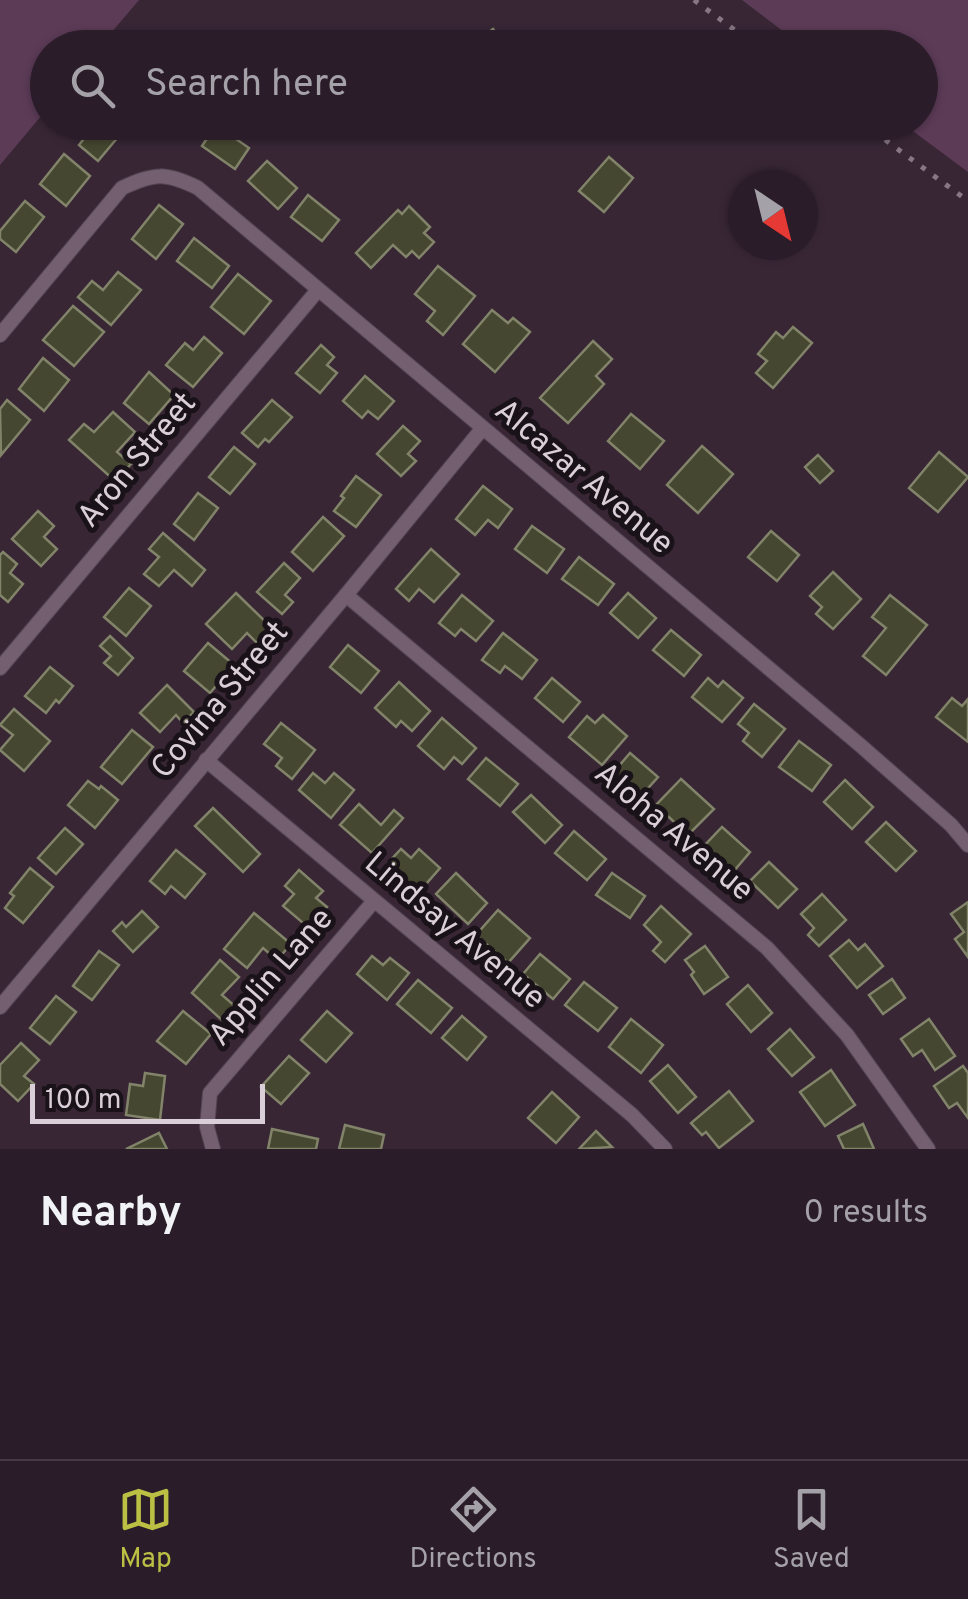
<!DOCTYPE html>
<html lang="en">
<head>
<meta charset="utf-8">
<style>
	body { margin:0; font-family:Overpass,sans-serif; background:#362934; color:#f1f3f6 }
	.compass { position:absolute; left:728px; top:170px; width:90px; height:90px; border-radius:50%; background:#2a1c28; box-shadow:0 2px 8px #0004; rotate:145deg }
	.scale { position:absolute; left:30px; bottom:25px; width:235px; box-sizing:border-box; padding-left:10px; border:5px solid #daced8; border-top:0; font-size:28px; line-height:35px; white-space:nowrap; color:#daced8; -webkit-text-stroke:8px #1a1219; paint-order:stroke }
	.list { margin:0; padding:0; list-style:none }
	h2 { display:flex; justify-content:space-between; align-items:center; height:130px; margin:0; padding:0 40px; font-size:42px }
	h2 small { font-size:32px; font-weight:400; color:#a5a1a8 }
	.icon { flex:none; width:55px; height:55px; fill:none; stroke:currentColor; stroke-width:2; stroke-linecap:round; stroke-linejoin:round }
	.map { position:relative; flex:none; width:968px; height:1149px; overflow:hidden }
	.search { position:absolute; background:#2a1c28; box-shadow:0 2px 8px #0004; left:30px; right:30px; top:30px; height:110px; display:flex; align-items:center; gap:25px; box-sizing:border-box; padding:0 35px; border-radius:55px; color:#a5a1a8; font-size:38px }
	.sheet { height:310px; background:#2a1c28 }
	nav { display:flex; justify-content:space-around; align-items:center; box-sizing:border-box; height:140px; border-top:2px solid #463a45; background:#2a1c28; font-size:28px; color:#a5a1a8 }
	nav a { display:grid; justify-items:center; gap:5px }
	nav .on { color:#bbc045 }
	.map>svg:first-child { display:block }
	.green { fill:#5c3b57 }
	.building { fill:#464730; stroke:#82846a; stroke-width:2.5 }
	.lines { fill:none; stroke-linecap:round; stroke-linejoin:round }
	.minor-casing { stroke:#534451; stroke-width:16 }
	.minor { stroke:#745f70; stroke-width:14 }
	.rail { stroke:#867783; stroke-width:5; stroke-dasharray:5 10; stroke-linecap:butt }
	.labels { text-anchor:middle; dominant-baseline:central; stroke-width:10; stroke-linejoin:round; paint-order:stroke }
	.street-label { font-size:32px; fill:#daced8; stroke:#1a1219 }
</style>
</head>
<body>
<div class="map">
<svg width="968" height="1149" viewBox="0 0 968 1149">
	<rect width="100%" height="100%" fill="#382635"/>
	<g class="green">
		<path d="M 0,0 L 139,0 L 99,47 L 48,48 L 47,109 L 0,165 Z"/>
		<path d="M 742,0 L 968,0 L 968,172 L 902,123 L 920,122 L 920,48 L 804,47 Z"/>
	</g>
	<g class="building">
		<path d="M 493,29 L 508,48 L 478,48 L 482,45 L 478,40 Z"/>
		<path d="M 97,122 L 115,122 L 124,130 L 98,161 L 79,145 Z"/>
		<path d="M 216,125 L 249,148 L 235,169 L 202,146 Z"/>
		<path d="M 64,154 L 90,176 L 66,206 L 40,184 Z"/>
		<path d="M 609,157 L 633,178 L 604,212 L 579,191 Z"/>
		<path d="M 267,161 L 297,188 L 278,209 L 248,181 Z"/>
		<path d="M 308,195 L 339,220 L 322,241 L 291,217 Z"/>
		<path d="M 25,201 L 44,217 L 16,252 L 0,239 L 0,231 Z"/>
		<path d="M 159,205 L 183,224 L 156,259 L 132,239 Z"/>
		<path d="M 409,206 L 430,227 L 424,233 L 434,242 L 419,258 L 412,251 L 406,257 L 393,245 L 371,268 L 356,253 L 398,210 L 402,214 Z"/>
		<path d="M 194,238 L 229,266 L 212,288 L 177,261 Z"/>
		<path d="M 438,266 L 475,296 L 443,335 L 427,321 L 435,311 L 415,294 Z"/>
		<path d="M 118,272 L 141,290 L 111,325 L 78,297 L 92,281 L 103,290 Z"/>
		<path d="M 238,274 L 271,301 L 244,334 L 211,307 Z"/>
		<path d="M 73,306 L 104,332 L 74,366 L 43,340 Z"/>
		<path d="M 492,310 L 508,323 L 513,318 L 530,332 L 495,372 L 463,344 Z"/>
		<path d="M 793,327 L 812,343 L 773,388 L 756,373 L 767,361 L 758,354 L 776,332 L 783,338 Z"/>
		<path d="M 204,337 L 222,353 L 193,387 L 166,365 L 185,343 L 193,350 Z"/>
		<path d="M 593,341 L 612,359 L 596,376 L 604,384 L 568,423 L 540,398 Z"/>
		<path d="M 321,345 L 334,357 L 327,365 L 337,373 L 320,393 L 296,373 Z"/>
		<path d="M 43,358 L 69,380 L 44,411 L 19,389 Z"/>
		<path d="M 149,372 L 174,395 L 149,424 L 124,403 Z"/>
		<path d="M 365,376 L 394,401 L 378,419 L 368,411 L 362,418 L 343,401 Z"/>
		<path d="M 7,400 L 30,420 L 1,455 L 0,409 Z"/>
		<path d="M 272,400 L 292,417 L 269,442 L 265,439 L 258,447 L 242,433 Z"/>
		<path d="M 113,412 L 135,432 L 117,452 L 131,464 L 115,481 L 69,440 L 84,424 L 94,432 Z"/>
		<path d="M 631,414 L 664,441 L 640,469 L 608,441 Z"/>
		<path d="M 403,426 L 420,441 L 408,454 L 416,461 L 401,476 L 377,454 Z"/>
		<path d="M 702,446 L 733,474 L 698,513 L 667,485 Z"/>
		<path d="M 234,447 L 255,464 L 230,494 L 209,477 Z"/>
		<path d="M 939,452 L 968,477 L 938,512 L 909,488 Z"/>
		<path d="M 818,455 L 833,471 L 820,483 L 805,467 Z"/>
		<path d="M 356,476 L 381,495 L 356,527 L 334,511 L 344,498 L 341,496 Z"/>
		<path d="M 483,486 L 512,509 L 498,528 L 488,520 L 475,535 L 456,519 Z"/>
		<path d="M 198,493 L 218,508 L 194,540 L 174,524 Z"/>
		<path d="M 38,511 L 54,526 L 44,537 L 57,549 L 41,566 L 12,539 Z"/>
		<path d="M 323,517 L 344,536 L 313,571 L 292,552 Z"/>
		<path d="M 532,526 L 564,549 L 547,573 L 515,549 Z"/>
		<path d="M 771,531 L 799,555 L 777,581 L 748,557 Z"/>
		<path d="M 163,533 L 205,570 L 192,586 L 174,570 L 159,586 L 144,574 L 159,557 L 149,549 Z"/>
		<path d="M 431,549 L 459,574 L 434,602 L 419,589 L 409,601 L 396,589 Z"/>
		<path d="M 3,552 L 17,564 L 10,573 L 23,584 L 8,602 L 0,595 L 0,555 Z"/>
		<path d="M 579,557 L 614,584 L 598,605 L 562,579 Z"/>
		<path d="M 284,563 L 300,578 L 285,595 L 293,602 L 282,614 L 257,592 Z"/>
		<path d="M 833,572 L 861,599 L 833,629 L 816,614 L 822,607 L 810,596 Z"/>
		<path d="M 129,588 L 151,606 L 126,636 L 104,617 Z"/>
		<path d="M 236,593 L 272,628 L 257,643 L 247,633 L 232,649 L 206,624 Z"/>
		<path d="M 628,593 L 656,618 L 638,638 L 610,613 Z"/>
		<path d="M 462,595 L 493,621 L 476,641 L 461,629 L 455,636 L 439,623 Z"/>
		<path d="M 890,595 L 927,625 L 886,675 L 863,656 L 886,628 L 872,617 Z"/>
		<path d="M 671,630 L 701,655 L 684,676 L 653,650 Z"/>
		<path d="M 503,633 L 537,660 L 522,679 L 505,666 L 500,673 L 482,660 Z"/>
		<path d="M 110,636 L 133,658 L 118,675 L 104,663 L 111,656 L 100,646 Z"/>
		<path d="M 208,643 L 234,665 L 210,693 L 184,671 Z"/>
		<path d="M 348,645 L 379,671 L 361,693 L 330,667 Z"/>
		<path d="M 50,667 L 73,686 L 59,703 L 56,700 L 46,713 L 25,696 Z"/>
		<path d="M 552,678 L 580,702 L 563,722 L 535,698 Z"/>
		<path d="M 708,678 L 718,687 L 723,681 L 743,698 L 722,722 L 692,697 Z"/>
		<path d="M 399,682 L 430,711 L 412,731 L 401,721 L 396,727 L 375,708 Z"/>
		<path d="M 167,685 L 194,712 L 183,723 L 176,715 L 160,732 L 140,713 Z"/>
		<path d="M 952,698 L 962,706 L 968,699 L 968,742 L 936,717 Z"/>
		<path d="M 754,704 L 785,729 L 762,757 L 743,741 L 749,733 L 738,724 Z"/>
		<path d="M 14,709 L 50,741 L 24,771 L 0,750 L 13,735 L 0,725 Z"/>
		<path d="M 603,715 L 627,736 L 602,765 L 569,737 L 587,716 L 595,723 Z"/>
		<path d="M 442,718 L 476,748 L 462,764 L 454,757 L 444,769 L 418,746 Z"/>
		<path d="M 281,723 L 315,750 L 292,779 L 276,766 L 282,758 L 264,744 Z"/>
		<path d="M 132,730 L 153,747 L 122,784 L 101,767 Z"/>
		<path d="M 799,741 L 831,765 L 812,791 L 779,767 Z"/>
		<path d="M 630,753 L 658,777 L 640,797 L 612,774 Z"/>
		<path d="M 486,758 L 518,784 L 500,806 L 468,779 Z"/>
		<path d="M 313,773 L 325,783 L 334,773 L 354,790 L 331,818 L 299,790 Z"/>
		<path d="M 681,779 L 714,809 L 688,835 L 656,805 Z"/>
		<path d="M 845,780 L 873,807 L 852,829 L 824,802 Z"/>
		<path d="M 88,781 L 99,789 L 101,786 L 118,800 L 95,828 L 68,805 Z"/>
		<path d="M 531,795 L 562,825 L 545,843 L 513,812 Z"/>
		<path d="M 359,804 L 381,825 L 394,810 L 403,818 L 372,853 L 340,825 Z"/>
		<path d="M 213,808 L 260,854 L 243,872 L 195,826 Z"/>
		<path d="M 886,822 L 916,851 L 896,871 L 866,842 Z"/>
		<path d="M 722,827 L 750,852 L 733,872 L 704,846 Z"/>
		<path d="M 65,828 L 83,844 L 56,874 L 38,858 Z"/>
		<path d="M 574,831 L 606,859 L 587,880 L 555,853 Z"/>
		<path d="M 401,849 L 411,858 L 419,849 L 440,868 L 419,892 L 387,864 Z"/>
		<path d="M 176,850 L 205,874 L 185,898 L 171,886 L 165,894 L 150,881 Z"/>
		<path d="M 769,862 L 797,889 L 778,908 L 750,881 Z"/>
		<path d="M 30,868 L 53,887 L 23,923 L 5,908 L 14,896 L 10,893 Z"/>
		<path d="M 299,870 L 323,891 L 316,898 L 327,907 L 309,928 L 283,906 L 294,894 L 285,886 Z"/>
		<path d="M 456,873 L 487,903 L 468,924 L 436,894 Z"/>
		<path d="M 612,873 L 645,896 L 630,918 L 596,895 Z"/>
		<path d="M 822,894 L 846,920 L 819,946 L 808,935 L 814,928 L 801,914 Z"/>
		<path d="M 968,902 L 968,957 L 955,939 L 964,932 L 951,914 Z"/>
		<path d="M 661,906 L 691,934 L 665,962 L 653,951 L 661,942 L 644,925 Z"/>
		<path d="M 498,910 L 530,938 L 508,963 L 476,935 Z"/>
		<path d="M 142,911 L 158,927 L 133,952 L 113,931 L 122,922 L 126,927 Z"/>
		<path d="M 254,913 L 291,944 L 277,960 L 263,948 L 247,968 L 224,949 Z"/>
		<path d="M 849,940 L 858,950 L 865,944 L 883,966 L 857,988 L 830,956 Z"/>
		<path d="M 705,946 L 728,977 L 704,994 L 691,975 L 694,972 L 685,960 Z"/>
		<path d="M 99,951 L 119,965 L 92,1000 L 73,986 Z"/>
		<path d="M 540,954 L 570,979 L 553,999 L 523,974 Z"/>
		<path d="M 372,956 L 383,965 L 390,958 L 409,973 L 387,1000 L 357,974 Z"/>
		<path d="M 220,960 L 239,977 L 222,995 L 236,1007 L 223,1021 L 192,993 Z"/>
		<path d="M 892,979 L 905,998 L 883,1014 L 869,995 Z"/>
		<path d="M 418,980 L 452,1008 L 431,1033 L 397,1004 Z"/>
		<path d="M 584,982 L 617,1008 L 598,1031 L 565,1005 Z"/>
		<path d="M 748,985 L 772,1013 L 751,1032 L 727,1004 Z"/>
		<path d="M 56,996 L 76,1012 L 50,1044 L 30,1028 Z"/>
		<path d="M 183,1011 L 211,1034 L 186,1064 L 157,1041 Z"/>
		<path d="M 327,1011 L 352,1033 L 326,1062 L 301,1040 Z"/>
		<path d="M 462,1016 L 486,1037 L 467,1060 L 442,1038 Z"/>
		<path d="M 631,1019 L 663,1045 L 641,1073 L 609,1047 Z"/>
		<path d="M 929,1019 L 955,1056 L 935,1070 L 922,1050 L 913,1056 L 901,1039 Z"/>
		<path d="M 790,1029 L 814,1057 L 792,1076 L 768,1049 Z"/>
		<path d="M 21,1043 L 39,1060 L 24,1076 L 34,1084 L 18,1101 L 0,1084 L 0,1065 Z"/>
		<path d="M 289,1056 L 309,1073 L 281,1104 L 261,1087 Z"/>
		<path d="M 668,1065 L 696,1097 L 678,1113 L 650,1081 Z"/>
		<path d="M 963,1066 L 968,1073 L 968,1118 L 957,1103 L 949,1108 L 934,1086 Z"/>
		<path d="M 831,1070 L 855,1105 L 825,1126 L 800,1092 Z"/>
		<path d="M 145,1073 L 165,1076 L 160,1120 L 126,1115 L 130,1084 L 143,1086 Z"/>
		<path d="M 729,1091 L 753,1121 L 719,1148 L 706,1132 L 702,1135 L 691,1123 Z"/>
		<path d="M 552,1092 L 579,1117 L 556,1143 L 528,1118 Z"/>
		<path d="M 863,1124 L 874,1149 L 844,1149 L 838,1136 Z"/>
		<path d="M 345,1125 L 384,1135 L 381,1149 L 339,1149 Z"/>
		<path d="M 272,1129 L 318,1139 L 316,1149 L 268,1149 Z"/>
		<path d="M 596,1131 L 612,1147 L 579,1149 Z"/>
		<path d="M 159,1133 L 167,1149 L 126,1149 Z"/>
	</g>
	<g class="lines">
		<defs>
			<g id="minor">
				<path d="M 0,335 L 122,188 C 155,173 165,172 198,188 L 860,745 L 951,825 L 968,845"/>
				<path d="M 346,595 L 767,948 L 847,1035 L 928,1149"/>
				<path d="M 0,668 L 318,290"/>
				<path d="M 206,760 L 632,1115 L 665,1149"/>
				<path d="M 0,1007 L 346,595 L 482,429"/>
				<path d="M 213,1149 L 207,1127 L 210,1093 L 374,901"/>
			</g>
		</defs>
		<use href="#minor" class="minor-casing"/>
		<use href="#minor" class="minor"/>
		<g class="rail">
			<path d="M 694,0 L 759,48"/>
			<path d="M 861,122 L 968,201"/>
		</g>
	</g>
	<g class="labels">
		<g class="street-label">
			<text transform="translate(138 461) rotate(-50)">Aron Street</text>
			<text transform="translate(583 478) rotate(40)">Alcazar Avenue</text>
			<text transform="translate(221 701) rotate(-50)">Covina Street</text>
			<text transform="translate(673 833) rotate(40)">Aloha Avenue</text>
			<text transform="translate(454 932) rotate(40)">Lindsay Avenue</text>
			<text transform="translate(272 978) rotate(-49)">Applin Lane</text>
		</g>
	</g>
</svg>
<svg class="compass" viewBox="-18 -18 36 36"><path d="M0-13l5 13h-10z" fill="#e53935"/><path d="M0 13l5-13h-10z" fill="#a5a1a8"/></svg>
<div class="scale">100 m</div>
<div class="search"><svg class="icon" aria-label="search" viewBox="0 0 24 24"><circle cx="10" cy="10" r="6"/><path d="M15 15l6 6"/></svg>Search here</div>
</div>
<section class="sheet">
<h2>Nearby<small>0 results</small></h2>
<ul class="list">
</ul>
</section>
<nav>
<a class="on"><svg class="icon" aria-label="map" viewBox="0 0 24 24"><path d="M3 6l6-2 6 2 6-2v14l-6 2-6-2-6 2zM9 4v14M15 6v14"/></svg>Map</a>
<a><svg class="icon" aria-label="directions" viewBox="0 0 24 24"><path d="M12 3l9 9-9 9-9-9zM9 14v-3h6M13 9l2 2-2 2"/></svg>Directions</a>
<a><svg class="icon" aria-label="saved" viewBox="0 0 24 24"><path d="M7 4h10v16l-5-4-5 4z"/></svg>Saved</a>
</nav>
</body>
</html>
